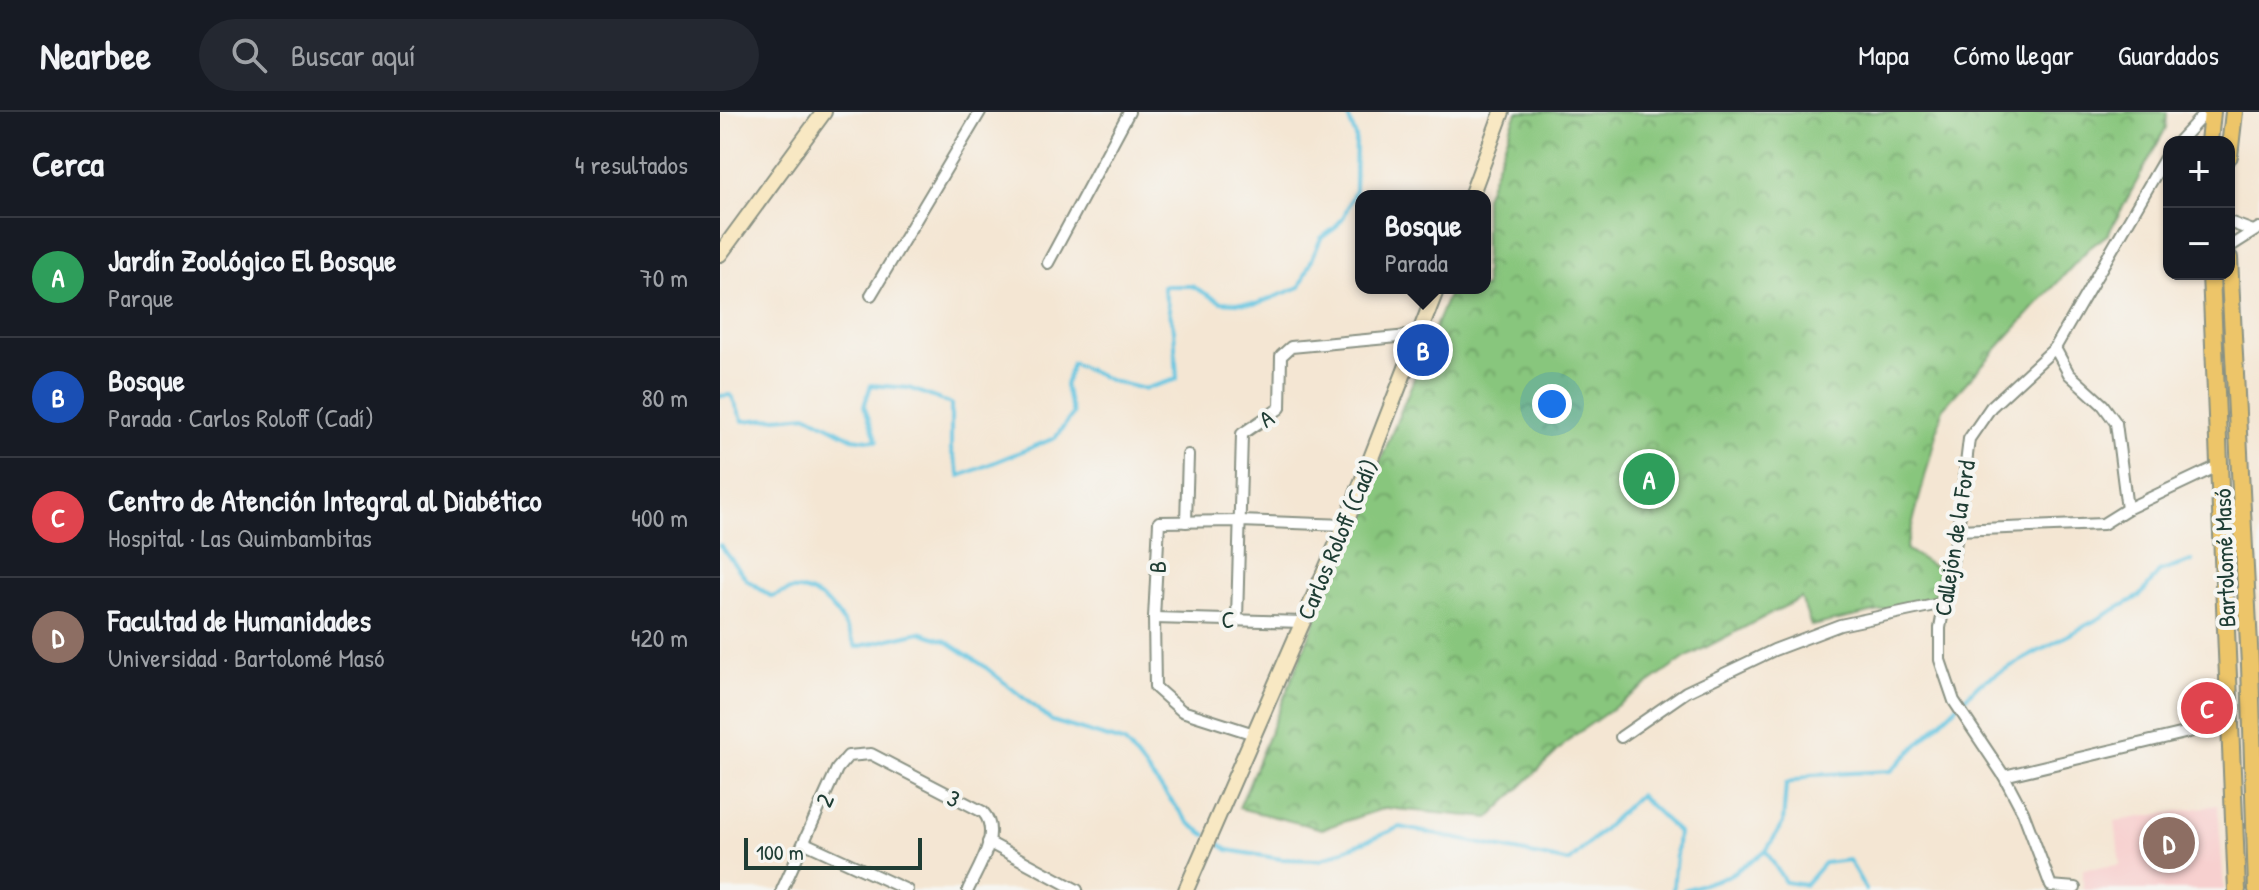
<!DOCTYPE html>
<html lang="es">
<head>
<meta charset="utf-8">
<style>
	body { margin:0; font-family:"Patrick Hand",sans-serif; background:#242831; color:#f1f3f6 }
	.controls { position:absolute; right:24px; top:24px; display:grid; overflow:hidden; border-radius:16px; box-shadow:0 2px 6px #0004 }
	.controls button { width:72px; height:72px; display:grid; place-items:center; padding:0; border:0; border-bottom:2px solid #363941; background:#171b24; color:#f1f3f6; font:40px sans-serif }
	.scale { position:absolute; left:24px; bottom:20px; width:178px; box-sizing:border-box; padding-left:8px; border:4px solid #1f3d34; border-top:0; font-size:22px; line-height:28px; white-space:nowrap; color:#1f3d34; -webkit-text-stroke:6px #f6f6f2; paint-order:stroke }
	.you { position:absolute; left:832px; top:292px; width:28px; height:28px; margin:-20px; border:6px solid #fff; border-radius:50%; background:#1a73e8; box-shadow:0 0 0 12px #1a73e833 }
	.badge { display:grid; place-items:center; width:52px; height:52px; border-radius:50%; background:#0b8043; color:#fff; font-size:26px; font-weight:700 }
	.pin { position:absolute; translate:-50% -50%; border:4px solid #fff; box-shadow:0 2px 8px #0006 }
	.popup { position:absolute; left:635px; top:78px; width:136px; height:104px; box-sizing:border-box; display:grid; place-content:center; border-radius:16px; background:#171b24; filter:drop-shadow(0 2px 6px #0005); font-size:26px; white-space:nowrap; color:#9ea1a6 }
	.popup b { font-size:30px; color:#f1f3f6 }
	.popup::after { content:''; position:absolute; left:50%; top:100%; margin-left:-16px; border:16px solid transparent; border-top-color:#171b24 }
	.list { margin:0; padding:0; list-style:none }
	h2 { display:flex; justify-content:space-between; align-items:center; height:104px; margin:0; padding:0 32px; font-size:34px }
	h2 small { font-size:26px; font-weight:400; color:#9ea1a6 }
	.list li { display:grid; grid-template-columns:52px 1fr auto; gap:24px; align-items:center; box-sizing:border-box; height:120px; padding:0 32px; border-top:2px solid #363941 }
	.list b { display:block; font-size:30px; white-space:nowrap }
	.list p { margin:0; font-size:26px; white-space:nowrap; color:#9ea1a6 }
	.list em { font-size:26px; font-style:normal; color:#9ea1a6 }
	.icon { flex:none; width:44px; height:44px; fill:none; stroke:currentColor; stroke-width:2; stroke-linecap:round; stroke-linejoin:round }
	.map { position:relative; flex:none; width:1539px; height:778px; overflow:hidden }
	header { display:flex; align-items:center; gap:48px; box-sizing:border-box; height:112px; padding:0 40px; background:#171b24; border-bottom:2px solid #363941 }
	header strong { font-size:38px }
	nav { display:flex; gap:44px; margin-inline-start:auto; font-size:28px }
	.search { width:560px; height:72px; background:#242831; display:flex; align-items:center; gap:20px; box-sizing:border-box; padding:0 28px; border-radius:44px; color:#9ea1a6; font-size:30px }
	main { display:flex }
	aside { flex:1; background:#171b24 }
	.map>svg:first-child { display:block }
	.built { fill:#f7d0cf }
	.park { fill:url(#park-crowns); stroke:#548258; stroke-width:2 }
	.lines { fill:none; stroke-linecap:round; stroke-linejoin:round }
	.stream { stroke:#62c4e0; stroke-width:4 }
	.street-casing { stroke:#8a9284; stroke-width:14 }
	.secondary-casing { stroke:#8a9284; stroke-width:18 }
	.primary-casing { stroke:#8a9284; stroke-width:20 }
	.street { stroke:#fff; stroke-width:10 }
	.secondary { stroke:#f8e8c3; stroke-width:14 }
	.primary { stroke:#edc569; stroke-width:16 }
	.labels { text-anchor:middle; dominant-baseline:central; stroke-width:8; stroke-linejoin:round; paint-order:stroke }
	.street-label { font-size:24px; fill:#1f3d34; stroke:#f6f6f2 }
</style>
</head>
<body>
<header>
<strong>Nearbee</strong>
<div class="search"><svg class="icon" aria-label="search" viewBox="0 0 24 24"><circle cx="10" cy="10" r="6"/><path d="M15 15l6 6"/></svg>Buscar aquí</div>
<nav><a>Mapa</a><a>Cómo llegar</a><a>Guardados</a></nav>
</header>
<main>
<aside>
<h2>Cerca<small>4 resultados</small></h2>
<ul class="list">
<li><span class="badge" style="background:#2e9e5b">A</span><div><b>Jardín Zoológico El Bosque</b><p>Parque</p></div><em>70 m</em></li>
<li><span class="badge" style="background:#1a4fb4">B</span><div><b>Bosque</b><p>Parada · Carlos Roloff (Cadí)</p></div><em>80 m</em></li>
<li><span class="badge" style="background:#e0444e">C</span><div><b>Centro de Atención Integral al Diabético</b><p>Hospital · Las Quimbambitas</p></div><em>400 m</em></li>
<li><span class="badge" style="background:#8d6e63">D</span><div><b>Facultad de Humanidades</b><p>Universidad · Bartolomé Masó</p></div><em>420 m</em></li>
</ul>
</aside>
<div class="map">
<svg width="1539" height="778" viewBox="0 0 1539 778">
	<defs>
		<pattern id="park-crowns" width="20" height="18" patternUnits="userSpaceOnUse" patternTransform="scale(2)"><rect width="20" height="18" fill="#88c67d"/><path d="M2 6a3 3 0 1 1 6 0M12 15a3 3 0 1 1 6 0" fill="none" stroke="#6fa267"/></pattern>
	</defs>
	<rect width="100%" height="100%" fill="#f6f6f2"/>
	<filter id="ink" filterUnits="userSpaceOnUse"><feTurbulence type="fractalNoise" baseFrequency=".0125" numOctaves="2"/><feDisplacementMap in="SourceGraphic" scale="16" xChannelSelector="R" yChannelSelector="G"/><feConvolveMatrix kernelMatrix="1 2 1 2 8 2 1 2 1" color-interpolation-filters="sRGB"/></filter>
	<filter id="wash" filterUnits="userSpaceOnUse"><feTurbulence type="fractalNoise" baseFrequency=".006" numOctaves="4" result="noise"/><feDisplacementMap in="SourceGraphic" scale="32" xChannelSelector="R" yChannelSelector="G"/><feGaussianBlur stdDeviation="1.8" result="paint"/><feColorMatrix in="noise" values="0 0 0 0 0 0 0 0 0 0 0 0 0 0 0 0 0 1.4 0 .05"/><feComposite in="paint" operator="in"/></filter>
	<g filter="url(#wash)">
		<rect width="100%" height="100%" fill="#f4e6d3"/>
		<path class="built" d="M 1498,693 L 1504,778 L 1363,778 L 1363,757 L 1400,753 L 1395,709 Z"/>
		<path class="park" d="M 797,0 L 1447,0 L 1446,16 L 1388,122 L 1368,137 L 1223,296 L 1186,437 L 1219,458 L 1214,487 L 1091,514 L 1081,486 L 965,546 L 852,625 L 769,706 L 665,696 L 602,717 L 519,696 L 731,176 L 765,176 L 765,85 Z"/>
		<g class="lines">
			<g class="stream">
				<path d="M 0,284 L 11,283 L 23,309 L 88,303 L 132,326 L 157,329 L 144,294 L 151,273 L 189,276 L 231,292 L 231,338 L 240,364 L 335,326 L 353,302 L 345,274 L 352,251 L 391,269 L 424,277 L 457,267 L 454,218 L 443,174 L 472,174 L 501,190 L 536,192 L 580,175 L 601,126 L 615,116 L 624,104 L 635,78 L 636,25 L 626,0"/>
				<path d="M 0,433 L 27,468 L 52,485 C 58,483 65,479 71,478 C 104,474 125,510 136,535 L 200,520 L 226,529 L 264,554 L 332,609 L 405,631 L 469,711 L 486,723"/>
				<path d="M 494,728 L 508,738 L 561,747 L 600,748 L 680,715 L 849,750 L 919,683 L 958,720 L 953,778"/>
				<path d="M 1046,739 L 1063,711 L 1066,672 L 1091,663 L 1171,659 L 1260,571 L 1420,484 L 1439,460 L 1472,449"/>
				<path d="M 964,778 L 1008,764 L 1046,739 L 1065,770 L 1085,773 L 1104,751 L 1129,748 L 1146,778"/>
			</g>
		</g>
	</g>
	<g filter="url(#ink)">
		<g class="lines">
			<defs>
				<g id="street">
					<path d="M 1458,30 L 1486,0"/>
					<path d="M 1509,110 L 1533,119"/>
					<path d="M 1509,135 L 1539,116"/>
					<path d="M 328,151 L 409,0"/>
					<path d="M 151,183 L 260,0"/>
					<path d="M 1335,236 L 1349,262 L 1383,293 L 1396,311 L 1407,397"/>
					<path d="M 466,410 L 468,343"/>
					<path d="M 1238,418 L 1383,412 L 1407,397 L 1500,353"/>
					<path d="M 434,506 L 583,510"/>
					<path d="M 517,507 L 522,322 L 560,296 L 561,244 L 571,235 L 699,223"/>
					<path d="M 534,622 L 462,599 L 435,575 L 434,506 L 439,410 L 520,409 L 625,413"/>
					<path d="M 901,625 L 966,580 L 1054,538 L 1120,513 L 1224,491"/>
					<path d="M 1284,664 L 1511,610"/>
					<path d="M 268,730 L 357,778"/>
					<path d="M 85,731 L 187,778"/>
					<path d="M 1355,776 L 1331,774 L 1303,700 L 1284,664 L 1234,589 L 1220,548 L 1220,516 L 1238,418 L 1249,327 L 1271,295 L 1335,236 L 1449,39"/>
					<path d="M 62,778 L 117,657 L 128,644 L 151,642 L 263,700 C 282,721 258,756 248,778"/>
				</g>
				<g id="secondary">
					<path d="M 751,84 L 782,0"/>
					<path d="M 0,142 L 104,0"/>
					<path d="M 466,778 L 625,413 L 717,176"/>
				</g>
				<g id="primary">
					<path d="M 1489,30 L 1492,0"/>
					<path d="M 1509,44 L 1514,0"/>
					<path d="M 1509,146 L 1530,553 L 1537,778"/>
					<path d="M 1491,162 L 1517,778"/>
				</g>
			</defs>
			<use href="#street" class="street-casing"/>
			<use href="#secondary" class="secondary-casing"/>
			<use href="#primary" class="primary-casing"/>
			<use href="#street" class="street"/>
			<use href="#secondary" class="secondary"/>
			<use href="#primary" class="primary"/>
		</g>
	</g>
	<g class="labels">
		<g class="street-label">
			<text transform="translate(546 306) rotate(-34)">A</text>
			<text transform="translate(1234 426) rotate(-81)">Callejón de la Ford</text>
			<text transform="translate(617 427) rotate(-67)">Carlos Roloff (Cadí)</text>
			<text transform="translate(1504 446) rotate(-92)">Bartolomé Masó</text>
			<text transform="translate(437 455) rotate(-87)">B</text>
			<text x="508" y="507">C</text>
			<text transform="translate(234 686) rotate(27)">3</text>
			<text transform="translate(104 688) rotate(-66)">2</text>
		</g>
	</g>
</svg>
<div class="controls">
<button>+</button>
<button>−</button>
</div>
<div class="scale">100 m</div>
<div class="you"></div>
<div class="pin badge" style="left:929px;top:367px;background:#2e9e5b">A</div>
<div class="pin badge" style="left:703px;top:238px;background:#1a4fb4">B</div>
<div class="popup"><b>Bosque</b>Parada</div>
<div class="pin badge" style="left:1487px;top:596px;background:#e0444e">C</div>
<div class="pin badge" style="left:1449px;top:731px;background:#8d6e63">D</div>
</div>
</main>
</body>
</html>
